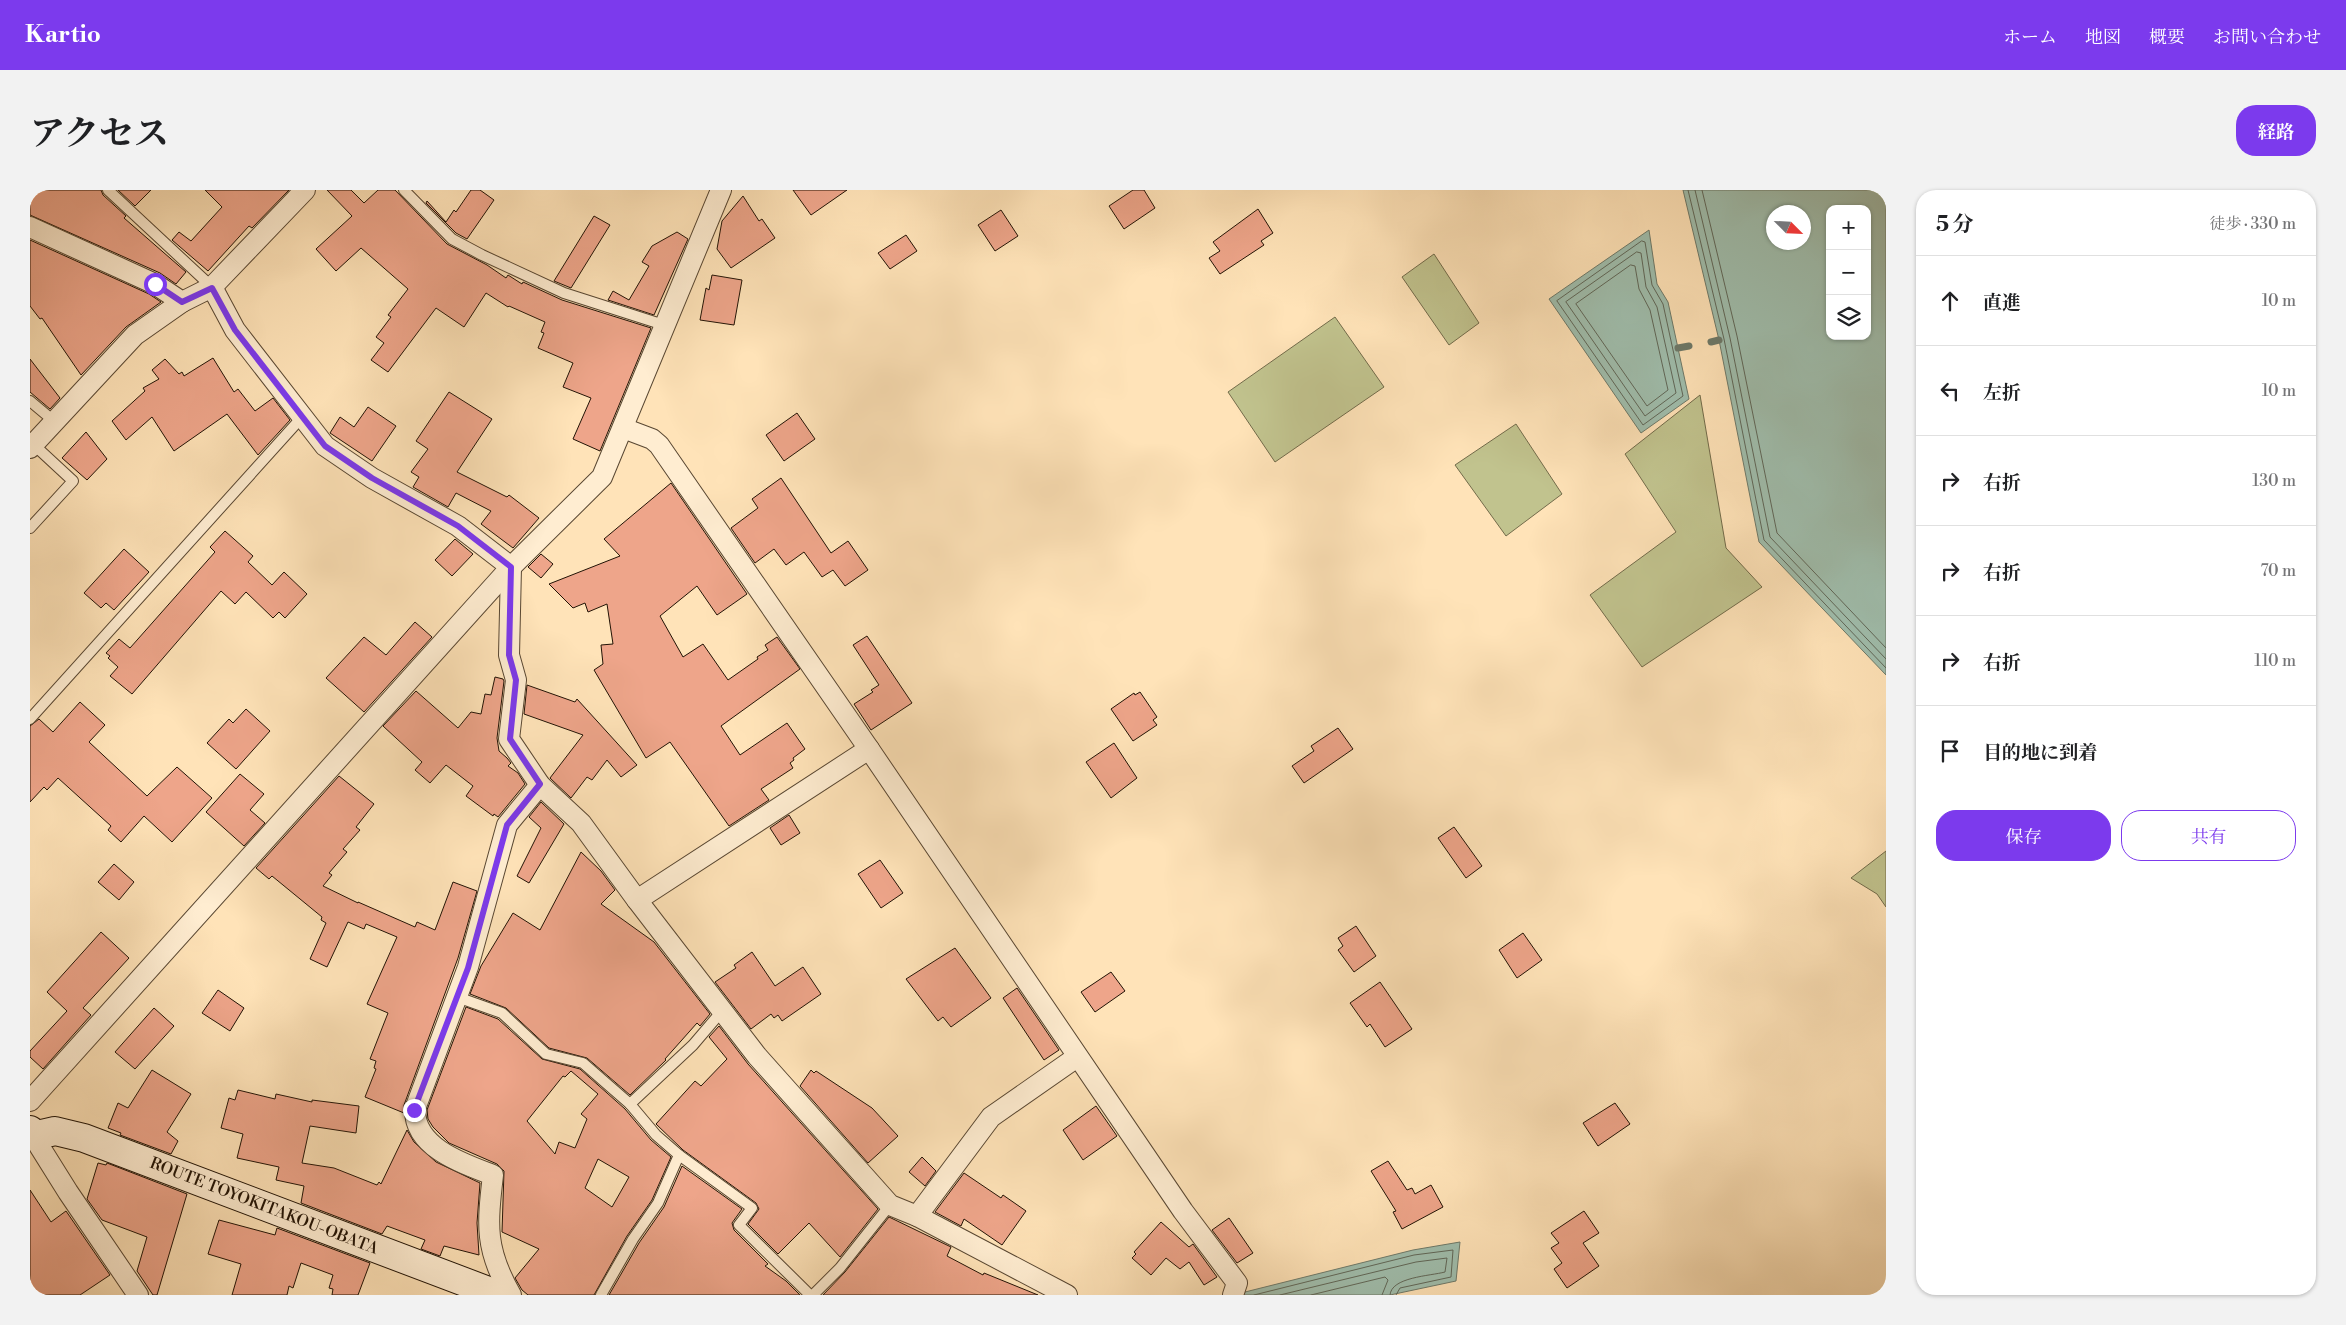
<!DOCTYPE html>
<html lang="ja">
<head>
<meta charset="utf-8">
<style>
	body { margin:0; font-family:"Libre Bodoni","Noto Serif JP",serif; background:#f2f2f2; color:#202124 }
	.controls { position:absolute; right:15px; top:15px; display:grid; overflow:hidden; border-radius:10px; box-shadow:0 1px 4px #0004 }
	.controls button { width:45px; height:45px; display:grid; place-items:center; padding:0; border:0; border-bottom:1px solid #e0e0e0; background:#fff; color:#202124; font:25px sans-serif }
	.compass { position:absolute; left:1736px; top:15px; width:45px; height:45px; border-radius:50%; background:#fff; box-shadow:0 1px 4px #0004; rotate:114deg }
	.stop { position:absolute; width:15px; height:15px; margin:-11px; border:4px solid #7c3aed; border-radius:50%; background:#fff }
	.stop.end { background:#7c3aed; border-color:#fff; box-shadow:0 1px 5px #0008 }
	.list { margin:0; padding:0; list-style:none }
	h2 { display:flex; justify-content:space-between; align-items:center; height:65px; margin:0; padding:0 20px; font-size:21px }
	h2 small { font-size:16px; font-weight:400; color:#757577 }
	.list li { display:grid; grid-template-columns:32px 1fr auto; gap:15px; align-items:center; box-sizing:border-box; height:90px; padding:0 20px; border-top:1px solid #e0e0e0 }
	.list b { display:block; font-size:19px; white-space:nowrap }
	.list em { font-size:16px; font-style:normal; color:#757577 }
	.actions { display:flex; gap:10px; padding:15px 20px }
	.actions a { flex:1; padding:11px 0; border:1px solid #7c3aed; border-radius:20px; text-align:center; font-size:18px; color:#7c3aed }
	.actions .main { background:#7c3aed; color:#fff }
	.icon { flex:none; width:28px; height:28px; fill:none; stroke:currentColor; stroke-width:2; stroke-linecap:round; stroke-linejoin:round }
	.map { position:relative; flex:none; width:1856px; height:1105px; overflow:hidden; border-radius:20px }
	header { display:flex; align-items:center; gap:30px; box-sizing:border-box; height:70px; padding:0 25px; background:#7c3aed; color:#fff }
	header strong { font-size:24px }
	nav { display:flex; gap:28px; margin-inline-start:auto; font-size:18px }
	.intro { display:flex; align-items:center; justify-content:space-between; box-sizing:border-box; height:120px; padding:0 30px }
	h1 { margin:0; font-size:35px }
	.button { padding:12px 22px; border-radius:20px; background:#7c3aed; color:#fff; font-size:18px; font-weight:700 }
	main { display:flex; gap:30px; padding:0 30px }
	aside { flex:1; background:#fff; border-radius:20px; box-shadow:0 1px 4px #0004 }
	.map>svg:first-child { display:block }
	.green { fill:#c1c38e; stroke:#726b4a }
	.water { fill:#a0bead; stroke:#6e7a6a; fill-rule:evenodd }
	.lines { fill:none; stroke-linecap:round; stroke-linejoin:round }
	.shore { stroke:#616859; stroke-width:1 }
	.stream { stroke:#6e7a6a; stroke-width:7 }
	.building { fill:#eea58a; stroke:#221305; fill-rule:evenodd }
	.lane-casing { stroke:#594732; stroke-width:12 }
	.street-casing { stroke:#594732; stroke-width:22 }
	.secondary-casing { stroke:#221305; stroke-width:30 }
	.lane { stroke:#ffedd1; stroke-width:10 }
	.street { stroke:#ffedd1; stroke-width:20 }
	.secondary { stroke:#ffedd1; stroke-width:28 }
	.route { stroke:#7c3aed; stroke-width:6 }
	.labels { text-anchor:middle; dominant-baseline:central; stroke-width:4; stroke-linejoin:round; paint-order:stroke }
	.street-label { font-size:16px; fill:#221305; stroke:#ffedd1 }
</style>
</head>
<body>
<header>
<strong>Kartio</strong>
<nav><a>ホーム</a><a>地図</a><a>概要</a><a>お問い合わせ</a></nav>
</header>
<div class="intro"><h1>アクセス</h1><a class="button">経路</a></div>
<main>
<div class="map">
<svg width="1856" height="1105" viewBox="0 0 1856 1105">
	<rect width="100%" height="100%" fill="#ffe3b8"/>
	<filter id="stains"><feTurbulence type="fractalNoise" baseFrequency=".004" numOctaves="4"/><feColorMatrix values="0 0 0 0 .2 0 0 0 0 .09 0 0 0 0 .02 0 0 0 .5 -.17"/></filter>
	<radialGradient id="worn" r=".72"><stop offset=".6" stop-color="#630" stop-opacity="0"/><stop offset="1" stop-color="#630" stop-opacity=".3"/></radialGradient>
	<g class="green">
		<path d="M 1404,64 L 1449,133 L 1419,155 L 1372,87 Z"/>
		<path d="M 1305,127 L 1354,197 L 1245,272 L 1198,202 Z"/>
		<path d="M 1670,205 L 1696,358 L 1732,397 L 1612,477 L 1560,405 L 1646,342 L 1595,264 Z"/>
		<path d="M 1486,234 L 1532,304 L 1476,346 L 1425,275 Z"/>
		<path d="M 1856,661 L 1856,717 L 1847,704 L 1821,688 Z"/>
	</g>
	<g class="water">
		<path d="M 1653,0 L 1856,0 L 1856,485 L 1729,352 L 1689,150 ZM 1800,19 L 1837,19 L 1837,146 L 1800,146 ZM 1774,22 L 1774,52 L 1744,52 L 1744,22 Z"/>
		<path d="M 1619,40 L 1627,94 L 1638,112 L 1659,209 L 1611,243 L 1519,109 Z"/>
		<path d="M 1430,1052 L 1426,1091 L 1360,1105 L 1210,1105 L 1211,1103 L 1383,1060 Z"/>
	</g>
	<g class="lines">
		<g class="shore">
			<path d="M 1658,0 L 1694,149 L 1734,350 L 1856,478"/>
			<path d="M 1665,0 L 1700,148 L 1740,347 L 1856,469"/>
			<path d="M 1672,0 L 1707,146 L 1747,343 L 1856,458"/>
			<path d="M 1612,51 L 1615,52 L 1622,95 L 1633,114 L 1653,206 L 1613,235 L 1527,111 Z"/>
			<path d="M 1607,62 L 1611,63 L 1616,97 L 1627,117 L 1646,203 L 1615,226 L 1536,112 Z"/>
			<path d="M 1601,75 L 1605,76 L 1609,99 L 1620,120 L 1638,200 L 1617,216 L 1546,114 Z"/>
			<path d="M 1224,1105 L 1384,1065 L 1423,1060 L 1421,1087 L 1370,1098 L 1366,1105"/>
			<path d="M 1250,1105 L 1386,1072 L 1417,1068 L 1415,1082 C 1400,1086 1361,1087 1360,1105"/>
			<path d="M 1281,1105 L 1355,1087 L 1358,1090 L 1352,1105"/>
		</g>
		<g class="stream">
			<path d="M 1681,152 L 1689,150"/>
			<path d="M 1648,158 L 1659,156"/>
		</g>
	</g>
	<g class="building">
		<path d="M 0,0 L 71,0 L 73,5 L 96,26 L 94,28 L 156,82 L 146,94 L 130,83 L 0,25 Z"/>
		<path d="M 88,0 L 121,0 L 105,16 Z"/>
		<path d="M 175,0 L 259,0 L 222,38 L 219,36 L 178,81 L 142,50 L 149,42 L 161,51 L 192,17 Z"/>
		<path d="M 297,0 L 321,0 L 334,13 L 348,0 L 365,0 L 417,54 L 457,75 L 476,88 L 478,85 L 492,94 L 493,92 L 532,110 L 621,138 L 570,261 L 543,249 L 561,208 L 533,197 L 543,173 L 508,158 L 514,143 L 511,142 L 515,132 L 479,116 L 478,117 L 456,103 L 434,137 L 406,118 L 358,182 L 341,170 L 354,153 L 346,147 L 361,127 L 358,125 L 378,99 L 331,58 L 306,81 L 286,59 L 322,26 Z"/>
		<path d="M 441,0 L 450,0 L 464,10 L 437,49 L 426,43 L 396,13 L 397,11 L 416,32 L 424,20 L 426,22 Z"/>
		<path d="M 763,0 L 817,0 L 781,25 Z"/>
		<path d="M 1103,0 L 1114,0 L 1125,18 L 1094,39 L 1079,16 Z"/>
		<path d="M 713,6 L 729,31 L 732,29 L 745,48 L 701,78 L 687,59 L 692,31 Z"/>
		<path d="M 1228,19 L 1243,43 L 1231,51 L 1234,55 L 1190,84 L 1179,68 L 1190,61 L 1183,52 Z"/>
		<path d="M 971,20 L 988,46 L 965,61 L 948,35 Z"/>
		<path d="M 564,26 L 580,35 L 541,98 L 524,91 Z"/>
		<path d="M 647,42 L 658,49 L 624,125 L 578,110 L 583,101 L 599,110 L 619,76 L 612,72 L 622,56 Z"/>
		<path d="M 876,45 L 887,61 L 860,79 L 848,63 Z"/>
		<path d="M 0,50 L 119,104 L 131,112 L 96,137 L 51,185 L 12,128 L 10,129 L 0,116 Z"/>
		<path d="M 682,85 L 712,90 L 704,135 L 670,130 L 676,98 L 679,100 Z"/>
		<path d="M 183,168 L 204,202 L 208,199 L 225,221 L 243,208 L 260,230 L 228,265 L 197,224 L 144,261 L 122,227 L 96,250 L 82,231 L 115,201 L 113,198 L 129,189 L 122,180 L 135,169 L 149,184 L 152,182 L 154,186 Z"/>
		<path d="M 0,169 L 30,208 L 20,219 L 0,202 Z"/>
		<path d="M 419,202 L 462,229 L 427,282 L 477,307 L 479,305 L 509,328 L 483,358 L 451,334 L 461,321 L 426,303 L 418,317 L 383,297 L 389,287 L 381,282 L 398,259 L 386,251 Z"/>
		<path d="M 338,217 L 366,236 L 342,271 L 300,243 L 310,227 L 324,237 Z"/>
		<path d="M 767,223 L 785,249 L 754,271 L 736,245 Z"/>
		<path d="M 56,242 L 77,269 L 57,290 L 32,268 Z"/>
		<path d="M 751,288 L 801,363 L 818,351 L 838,380 L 815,396 L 803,380 L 792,387 L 774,362 L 756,375 L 744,359 L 725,373 L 701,338 L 728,318 L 722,309 Z"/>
		<path d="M 641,293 L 717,404 L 687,425 L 667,396 L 630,426 L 653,467 L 673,454 L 698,490 L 728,469 L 727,467 L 738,460 L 735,455 L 747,447 L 770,479 L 691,536 L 710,565 L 757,533 L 775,559 L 763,568 L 764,570 L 760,573 L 763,578 L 731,599 L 739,610 L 699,636 L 640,552 L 616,568 L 564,480 L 573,474 L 571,455 L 583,454 L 577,414 L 558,422 L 555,413 L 543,418 L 519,394 L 590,366 L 574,349 Z"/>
		<path d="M 195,341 L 223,366 L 218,372 L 242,395 L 254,382 L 277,404 L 255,428 L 249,422 L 243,428 L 216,402 L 205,414 L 191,401 L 102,504 L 80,486 L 88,477 L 78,468 L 80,466 L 76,463 L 89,449 L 100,458 L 185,362 L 180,357 Z"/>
		<path d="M 425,349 L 443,364 L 422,386 L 405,370 Z"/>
		<path d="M 94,359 L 119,382 L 84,420 L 76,413 L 71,418 L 54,403 Z"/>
		<path d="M 511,364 L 523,374 L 511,388 L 498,377 Z"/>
		<path d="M 385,432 L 402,447 L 334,522 L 296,488 L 334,447 L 356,465 Z"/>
		<path d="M 837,446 L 882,513 L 841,540 L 824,514 L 843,502 L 841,500 L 849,495 L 823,455 Z"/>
		<path d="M 465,487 L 473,489 L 474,491 L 467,548 L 469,561 L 477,568 L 481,573 L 478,576 L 488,583 L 495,594 L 468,627 L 464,624 L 463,626 L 436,606 L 443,596 L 416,575 L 400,593 L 385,580 L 392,572 L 353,536 L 386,501 L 428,538 L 441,522 L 451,524 L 455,504 L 461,505 Z"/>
		<path d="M 497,495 L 545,512 L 547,509 L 607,575 L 591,587 L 577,570 L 562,590 L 557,587 L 541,608 L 520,588 L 553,545 L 494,524 Z"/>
		<path d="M 1110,502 L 1127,527 L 1123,530 L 1127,535 L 1103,551 L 1081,519 L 1104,503 L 1105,505 Z"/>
		<path d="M 50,512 L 75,535 L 59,552 L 117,606 L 147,577 L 182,608 L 142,652 L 114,626 L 91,652 L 78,640 L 81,636 L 28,588 L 17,600 L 14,597 L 0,612 L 0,536 L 9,529 L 23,542 Z"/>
		<path d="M 216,519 L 240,541 L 206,579 L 177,553 L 199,529 L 203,533 Z"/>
		<path d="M 1308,538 L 1323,559 L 1274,593 L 1262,576 L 1284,561 L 1281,556 Z"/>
		<path d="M 1084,553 L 1107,588 L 1081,608 L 1056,572 Z"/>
		<path d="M 210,584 L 234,604 L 220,620 L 235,633 L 214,656 L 176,622 Z"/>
		<path d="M 309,586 L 344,614 L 326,637 L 330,640 L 313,659 L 317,662 L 299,683 L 302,685 L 293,696 L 328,713 L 328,712 L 385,737 L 387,732 L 405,740 L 423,692 L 447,701 L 428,768 L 374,915 L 374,923 L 335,907 L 346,879 L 344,878 L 346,871 L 340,869 L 358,823 L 337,814 L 367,747 L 336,734 L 334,739 L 318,732 L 297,777 L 280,769 L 296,733 L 291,730 L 292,727 L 242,686 L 239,689 L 226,678 Z"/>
		<path d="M 511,612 L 534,634 L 499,693 L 487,686 L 511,638 L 499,627 Z"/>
		<path d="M 759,625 L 770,643 L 751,655 L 740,638 Z"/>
		<path d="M 1424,637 L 1452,676 L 1436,688 L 1408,648 Z"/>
		<path d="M 551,662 L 571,681 L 585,700 L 571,714 L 624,752 L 680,824 L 670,836 L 667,833 L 635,869 L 636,870 L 600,905 L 557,868 L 519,858 L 476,818 L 440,804 L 451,776 L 483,723 L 510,740 Z"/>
		<path d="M 850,670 L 873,703 L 851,718 L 828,684 Z"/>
		<path d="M 84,674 L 104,692 L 89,710 L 68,692 Z"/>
		<path d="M 1326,736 L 1346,766 L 1324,782 L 1308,760 L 1313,756 L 1308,748 Z"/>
		<path d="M 71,742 L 99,768 L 53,818 L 61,825 L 13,879 L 0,867 L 0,861 L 37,821 L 17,802 Z"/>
		<path d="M 1493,743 L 1512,770 L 1487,788 L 1469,760 Z"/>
		<path d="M 925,758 L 961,808 L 921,837 L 913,827 L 908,831 L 876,789 Z"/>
		<path d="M 722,762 L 745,796 L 773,777 L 791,804 L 752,831 L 748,825 L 744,828 L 741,824 L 721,839 L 685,792 L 706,778 L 704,775 Z"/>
		<path d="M 1081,782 L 1095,801 L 1065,822 L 1051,802 Z"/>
		<path d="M 1350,792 L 1382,839 L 1355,857 L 1340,834 L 1337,837 L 1320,813 Z"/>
		<path d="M 987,798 L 1029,860 L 1014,870 L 973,808 Z"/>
		<path d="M 188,800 L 214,818 L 200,841 L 172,823 Z"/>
		<path d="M 436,817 L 468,829 L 512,869 L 550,879 L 595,919 L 621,950 L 641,967 L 622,1010 L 597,1046 L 564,1105 L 498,1105 L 492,1100 L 485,1088 L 509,1059 L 472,1042 L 474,981 L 467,974 L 419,953 L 403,937 L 398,929 L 397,920 ZM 541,881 L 568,904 L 551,924 L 557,929 L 545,958 L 529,952 L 525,964 L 497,931 L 533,886 L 535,887 ZM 568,969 L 599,987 L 582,1017 L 555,998 Z"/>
		<path d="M 124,818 L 144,836 L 105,879 L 85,862 Z"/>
		<path d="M 689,836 L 718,874 L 848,1019 L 810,1067 L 779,1033 L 748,1064 L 718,1034 L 729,1019 L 726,1013 L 653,960 L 626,934 L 665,891 L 671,896 L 697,869 L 679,847 Z"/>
		<path d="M 122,880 L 161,904 L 137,942 L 148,951 L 141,964 L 90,945 L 91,943 L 78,938 L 88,913 L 98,918 Z"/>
		<path d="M 781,880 L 784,883 L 786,881 L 842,918 L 868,946 L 838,973 L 770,896 Z"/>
		<path d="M 208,900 L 245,909 L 246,904 L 282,912 L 282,910 L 329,916 L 326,943 L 280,936 L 272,973 L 304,978 L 347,995 L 349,992 L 351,994 L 377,940 L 384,952 L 406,972 L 450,993 L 447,1033 L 449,1065 L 414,1056 L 410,1066 L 391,1059 L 395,1050 L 357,1036 L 352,1044 L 271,1013 L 274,996 L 246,990 L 249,977 L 207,968 L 213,944 L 191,938 L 199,908 L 205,910 Z"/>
		<path d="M 1585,913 L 1600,934 L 1568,956 L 1553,933 Z"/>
		<path d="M 1066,916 L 1087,946 L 1053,970 L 1033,940 Z"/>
		<path d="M 892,967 L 906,981 L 895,996 L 879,982 Z"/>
		<path d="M 1358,971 L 1377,1000 L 1382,998 L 1385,1004 L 1401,995 L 1413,1017 L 1372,1039 L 1363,1022 L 1366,1021 L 1341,981 Z"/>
		<path d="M 68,973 L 76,975 L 77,973 L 157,1004 L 127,1105 L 123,1105 L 107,1081 L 117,1047 L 72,1030 L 57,1009 Z"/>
		<path d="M 652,976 L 712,1019 L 702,1033 L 704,1040 L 738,1074 L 735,1076 L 756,1091 L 770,1105 L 579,1105 L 609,1053 L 634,1017 Z"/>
		<path d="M 934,983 L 971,1008 L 973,1005 L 996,1021 L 972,1055 L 934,1029 L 931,1036 L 905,1022 Z"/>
		<path d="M 0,1000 L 21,1032 L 36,1021 L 80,1085 L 50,1105 L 0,1105 Z"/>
		<path d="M 1554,1021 L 1569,1043 L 1553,1053 L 1569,1076 L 1537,1098 L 1524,1079 L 1532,1073 L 1521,1058 L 1529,1053 L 1521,1043 Z"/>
		<path d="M 859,1027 L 921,1057 L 917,1066 L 953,1085 L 954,1083 L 1008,1105 L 793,1105 L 815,1082 Z"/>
		<path d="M 1199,1028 L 1223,1063 L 1207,1073 L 1182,1040 Z"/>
		<path d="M 189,1030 L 245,1045 L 247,1038 L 340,1073 L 328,1105 L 302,1105 L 303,1099 L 299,1098 L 303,1085 L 271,1073 L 263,1098 L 259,1096 L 257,1105 L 202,1105 L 211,1074 L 178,1064 Z"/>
		<path d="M 1131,1032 L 1159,1057 L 1163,1054 L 1187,1087 L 1174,1095 L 1159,1072 L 1150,1079 L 1136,1068 L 1121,1085 L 1102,1068 L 1106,1064 L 1104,1062 Z"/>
	</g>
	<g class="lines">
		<defs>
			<g id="lane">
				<path d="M 78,0 L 182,97"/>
				<path d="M 374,0 L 422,49 L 452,65 L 534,103 L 634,135"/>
				<path d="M 0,211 L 25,232"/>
				<path d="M 0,338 L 43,291 L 3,254"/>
				<path d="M 0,529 L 273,226"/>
				<path d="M 427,807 L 472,823 L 516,864 L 553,873 L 600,914 L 626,945 L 649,965 L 722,1018 L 709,1035 L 780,1105"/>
				<path d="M 600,914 L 663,855 L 692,821"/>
				<path d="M 571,1105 L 603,1049 L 628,1013 L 649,965"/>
				<path d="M 783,1105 L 810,1078 L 860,1015"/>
			</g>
			<g id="street">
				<path d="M 0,37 L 125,94 L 152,112 L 182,97 L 205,140 L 295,256 L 342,288 L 428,336 L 481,377 L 479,465 L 486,490 L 479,549 L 510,595 L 551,633 L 607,710 L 727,866 L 860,1015 L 887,1026 L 1037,1105"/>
				<path d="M 182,97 L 275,0"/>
				<path d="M 593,238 L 622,249 L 629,255 L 839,559 L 1153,1021 L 1207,1093 L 1203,1105"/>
				<path d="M 0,258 L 105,145 L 152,112"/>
				<path d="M 607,710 L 839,559"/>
				<path d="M 0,911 L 481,377 L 572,287 L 691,0"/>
				<path d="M 3,946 L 38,1002 L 108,1105"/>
				<path d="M 887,1026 L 961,927 L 1047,867"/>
				<path d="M 481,1105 C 455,1059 457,1036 463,985 C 434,974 384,958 385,919 L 438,777 L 477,635 L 510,595"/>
			</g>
			<path id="secondary" d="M 0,940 L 3,946 L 25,941 L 54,948 L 469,1105"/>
		</defs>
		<use href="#lane" class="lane-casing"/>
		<use href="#street" class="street-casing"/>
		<use href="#secondary" class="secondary-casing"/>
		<use href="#lane" class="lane"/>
		<use href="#street" class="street"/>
		<use href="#secondary" class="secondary"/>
	</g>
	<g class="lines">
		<path class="route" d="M 125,94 L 152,112 L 182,98 L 205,140 L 295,256 L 342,288 L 428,336 L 481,377 L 479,465 L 486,490 L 480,549 L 510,594 L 477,635 L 438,778 L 384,920"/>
	</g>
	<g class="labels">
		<g class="street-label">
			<text transform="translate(234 1016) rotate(21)">ROUTE TOYOKITAKOU-OBATA</text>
		</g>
	</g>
	<rect width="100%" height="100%" filter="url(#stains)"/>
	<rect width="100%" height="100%" fill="url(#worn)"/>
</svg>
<div class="controls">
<button>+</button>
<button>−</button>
<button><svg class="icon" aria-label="layers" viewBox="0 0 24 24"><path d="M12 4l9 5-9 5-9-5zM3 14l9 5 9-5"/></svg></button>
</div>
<svg class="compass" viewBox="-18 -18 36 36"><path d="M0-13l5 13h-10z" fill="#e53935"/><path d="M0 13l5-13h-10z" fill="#757577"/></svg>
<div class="stop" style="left:125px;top:94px"></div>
<div class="stop end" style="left:384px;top:920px"></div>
</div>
<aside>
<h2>5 分<small>徒歩 · 330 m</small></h2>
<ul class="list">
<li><svg class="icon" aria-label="ahead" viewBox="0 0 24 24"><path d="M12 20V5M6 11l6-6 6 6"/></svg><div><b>直進</b></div><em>10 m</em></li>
<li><svg class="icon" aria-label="left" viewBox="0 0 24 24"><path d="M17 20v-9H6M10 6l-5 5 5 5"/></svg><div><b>左折</b></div><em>10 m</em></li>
<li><svg class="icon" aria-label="right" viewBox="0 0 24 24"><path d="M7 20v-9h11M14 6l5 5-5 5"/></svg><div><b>右折</b></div><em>130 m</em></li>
<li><svg class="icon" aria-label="right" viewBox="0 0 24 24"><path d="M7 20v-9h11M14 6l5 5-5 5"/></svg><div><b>右折</b></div><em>70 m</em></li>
<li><svg class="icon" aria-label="right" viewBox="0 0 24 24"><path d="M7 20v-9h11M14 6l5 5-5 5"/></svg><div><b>右折</b></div><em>110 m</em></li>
<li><svg class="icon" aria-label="arrive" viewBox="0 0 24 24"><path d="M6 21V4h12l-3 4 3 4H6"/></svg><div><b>目的地に到着</b></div></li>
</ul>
<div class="actions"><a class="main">保存</a><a>共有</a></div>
</aside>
</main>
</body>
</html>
